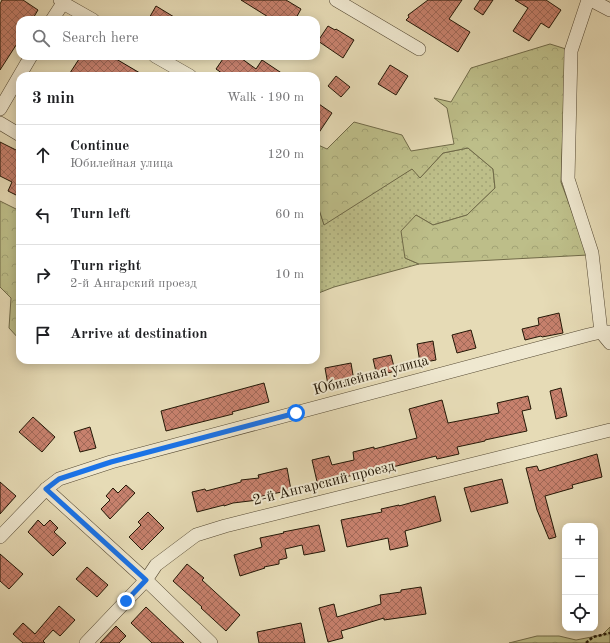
<!DOCTYPE html>
<html lang="en">
<head>
<meta charset="utf-8">
<style>
	body { margin:0; font-family:"Old Standard TT",serif; background:#f2f2f2; color:#202124 }
	.controls { position:absolute; right:12px; bottom:12px; display:grid; overflow:hidden; border-radius:8px; box-shadow:0 2px 10px #0003 }
	.controls button { width:36px; height:36px; display:grid; place-items:center; padding:0; border:0; border-bottom:1px solid #e0e0e0; background:#fff; color:#202124; font:20px sans-serif }
	.stop { position:absolute; width:12px; height:12px; margin:-9px; border:3px solid #1a73e8; border-radius:50%; background:#fff }
	.stop.end { background:#1a73e8; border-color:#fff; box-shadow:0 1px 4px #0008 }
	.list { margin:0; padding:0; list-style:none }
	h2 { display:flex; justify-content:space-between; align-items:center; height:52px; margin:0; padding:0 16px; font-size:17px }
	h2 small { font-size:13px; font-weight:400; color:#757577 }
	.list li { display:grid; grid-template-columns:26px 1fr auto; gap:12px; align-items:center; box-sizing:border-box; height:60px; padding:0 16px; border-top:1px solid #e0e0e0 }
	.list b { display:block; font-size:15px; white-space:nowrap }
	.list p { margin:0; font-size:13px; white-space:nowrap; color:#757577 }
	.list em { font-size:13px; font-style:normal; color:#757577 }
	.icon { flex:none; width:22px; height:22px; fill:none; stroke:currentColor; stroke-width:2; stroke-linecap:round; stroke-linejoin:round }
	.map { position:relative; flex:none; width:610px; height:643px; overflow:hidden }
	.search { position:absolute; background:#fff; box-shadow:0 2px 10px #0003; left:16px; top:16px; width:304px; height:44px; display:flex; align-items:center; gap:10px; box-sizing:border-box; padding:0 14px; border-radius:12px; color:#757577; font-size:15px }
	.panel { position:absolute; background:#fff; box-shadow:0 2px 10px #0003; left:16px; top:72px; width:304px; height:292px; border-radius:12px }
	.map>svg:first-child { display:block }
	.grass { fill:url(#grass-dots); stroke:#706a48 }
	.forest { fill:url(#forest-crowns); stroke:#706a48 }
	.building { fill:url(#building-cross-hatch); stroke:#231706 }
	.lines { fill:none; stroke-linecap:round; stroke-linejoin:round }
	.minor-casing { stroke:#544832; stroke-width:14 }
	.path { stroke:#231706; stroke-width:2.5; stroke-dasharray:3 2; stroke-linecap:butt }
	.minor { stroke:#efe8d0; stroke-width:13 }
	.route { stroke:#1a73e8; stroke-width:5 }
	.labels { text-anchor:middle; dominant-baseline:central; stroke-width:4; stroke-linejoin:round; paint-order:stroke }
	.street-label { font-size:15px; fill:#231706; stroke:#efe8d0 }
</style>
</head>
<body>
<div class="map">
<svg width="610" height="643" viewBox="0 0 610 643">
	<defs>
		<pattern id="grass-dots" width="8" height="8" patternUnits="userSpaceOnUse"><rect width="8" height="8" fill="#bdbe89"/><path d="M2 2h.1M6 6h.1" fill="none" stroke="#a2a375" stroke-width="1.8" stroke-linecap="round"/></pattern>
		<pattern id="forest-crowns" width="20" height="18" patternUnits="userSpaceOnUse"><rect width="20" height="18" fill="#bdbe89"/><path d="M2 6a3 3 0 1 1 6 0M12 15a3 3 0 1 1 6 0" fill="none" stroke="#a2a375"/></pattern>
		<pattern id="building-cross-hatch" width="8" height="8" patternUnits="userSpaceOnUse"><rect width="8" height="8" fill="#c7816d"/><path d="M0 0l8 8M0 8l8-8" fill="none" stroke="#a16958"/></pattern>
	</defs>
	<rect width="100%" height="100%" fill="#e6dbb6"/>
	<filter id="stains"><feTurbulence type="fractalNoise" baseFrequency=".005" numOctaves="4"/><feColorMatrix values="0 0 0 0 .2 0 0 0 0 .09 0 0 0 0 .02 0 0 0 .5 -.17"/></filter>
	<radialGradient id="worn" r=".72"><stop offset=".6" stop-color="#630" stop-opacity="0"/><stop offset="1" stop-color="#630" stop-opacity=".3"/></radialGradient>
	<path class="grass" d="M 468,148 L 493,169 L 495,188 L 467,215 L 433,225 L 416,215 L 405,258 L 419,264 L 334,287 L 316,294 L 316,200 L 324,224 L 413,168 L 420,178 L 443,153 Z"/>
	<g class="forest">
		<path d="M 550,44 L 566,49 L 561,182 L 588,255 L 419,264 L 405,258 L 401,231 L 416,215 L 433,225 L 467,215 L 495,188 L 493,169 L 468,148 L 443,153 L 420,178 L 412,169 L 324,225 L 316,200 L 316,144 L 327,149 L 354,122 L 402,135 L 411,151 L 454,144 L 447,108 L 434,98 L 451,102 L 471,68 Z"/>
		<path d="M 0,201 L 20,211 L 20,340 L 9,328 L 11,298 L 0,287 Z"/>
		<path d="M 610,627 L 610,643 L 509,643 L 537,636 L 559,636 L 576,640 L 602,635 Z"/>
	</g>
	<g class="building">
		<path d="M 2,0 L 23,0 L 38,10 L 32,20 L 20,20 L 20,39 L 0,70 L 0,4 Z"/>
		<path d="M 241,0 L 286,0 L 301,9 L 295,20 L 273,20 Z"/>
		<path d="M 428,0 L 462,0 L 449,19 L 470,32 L 458,52 L 406,20 L 409,17 L 408,15 Z"/>
		<path d="M 480,0 L 493,0 L 483,15 L 474,9 Z"/>
		<path d="M 515,0 L 546,0 L 561,10 L 549,28 L 541,23 L 529,41 L 513,31 L 528,8 Z"/>
		<path d="M 156,6 L 179,20 L 148,20 Z"/>
		<path d="M 328,26 L 335,30 L 336,29 L 354,40 L 343,58 L 318,41 Z"/>
		<path d="M 81,56 L 111,56 L 145,76 L 68,76 Z"/>
		<path d="M 225,56 L 238,56 L 256,69 L 262,60 L 286,76 L 226,76 L 216,69 Z"/>
		<path d="M 390,65 L 408,76 L 396,95 L 378,84 Z"/>
		<path d="M 336,76 L 350,87 L 341,97 L 328,86 Z"/>
		<path d="M 316,102 L 332,113 L 316,137 Z"/>
		<path d="M 0,142 L 20,152 L 20,197 L 8,191 L 12,182 L 0,176 Z"/>
		<path d="M 559,313 L 563,333 L 542,337 L 541,336 L 525,340 L 522,329 L 539,325 L 538,318 Z"/>
		<path d="M 471,330 L 476,348 L 457,353 L 452,335 Z"/>
		<path d="M 433,341 L 436,360 L 420,363 L 417,344 Z"/>
		<path d="M 391,355 L 395,371 L 377,376 L 373,359 Z"/>
		<path d="M 351,363 L 354,381 L 328,385 L 325,368 Z"/>
		<path d="M 264,383 L 269,402 L 232,412 L 233,414 L 166,431 L 161,411 Z"/>
		<path d="M 561,388 L 567,416 L 556,419 L 550,391 Z"/>
		<path d="M 528,396 L 531,409 L 522,411 L 527,431 L 485,440 L 485,441 L 457,447 L 459,454 L 437,459 L 436,456 L 373,472 L 373,471 L 335,479 L 336,482 L 318,486 L 312,460 L 329,456 L 332,465 L 354,460 L 353,452 L 374,447 L 374,449 L 417,438 L 409,409 L 442,400 L 448,423 L 499,413 L 497,403 Z"/>
		<path d="M 33,417 L 55,437 L 42,452 L 19,432 Z"/>
		<path d="M 90,427 L 96,448 L 80,452 L 74,432 Z"/>
		<path d="M 597,454 L 602,477 L 572,485 L 573,488 L 545,496 L 556,537 L 549,539 L 537,510 L 526,468 L 537,466 L 539,471 Z"/>
		<path d="M 287,468 L 291,490 L 258,497 L 258,500 L 233,503 L 224,506 L 224,505 L 197,512 L 192,492 L 205,489 L 206,491 L 241,482 L 241,480 L 259,478 L 258,475 Z"/>
		<path d="M 502,479 L 508,503 L 471,512 L 464,488 Z"/>
		<path d="M 0,482 L 16,496 L 0,514 Z"/>
		<path d="M 126,485 L 135,493 L 110,519 L 101,509 L 110,500 L 106,496 L 113,488 L 118,493 Z"/>
		<path d="M 435,496 L 441,521 L 405,531 L 408,546 L 390,550 L 388,538 L 347,547 L 341,520 L 382,512 L 381,509 L 399,505 L 399,506 Z"/>
		<path d="M 148,512 L 164,528 L 142,550 L 129,537 L 141,525 L 138,522 Z"/>
		<path d="M 38,520 L 44,526 L 50,520 L 58,528 L 54,532 L 66,543 L 53,556 L 28,532 Z"/>
		<path d="M 319,525 L 325,551 L 304,555 L 302,545 L 285,549 L 287,558 L 279,560 L 279,564 L 264,567 L 265,568 L 240,576 L 234,555 L 262,547 L 260,538 L 284,533 L 283,532 Z"/>
		<path d="M 0,554 L 23,574 L 9,589 L 0,581 Z"/>
		<path d="M 187,564 L 204,578 L 202,580 L 240,615 L 226,631 L 201,608 L 202,607 L 173,581 Z"/>
		<path d="M 87,567 L 108,585 L 97,597 L 76,579 Z"/>
		<path d="M 421,587 L 426,614 L 384,620 L 384,618 L 341,631 L 343,638 L 328,642 L 319,608 L 334,604 L 337,617 L 381,604 L 380,595 L 401,592 L 401,590 Z"/>
		<path d="M 59,606 L 75,620 L 60,636 L 53,630 L 43,641 L 45,643 L 23,643 L 13,634 L 23,623 L 35,634 Z"/>
		<path d="M 146,607 L 184,643 L 152,643 L 131,623 Z"/>
		<path d="M 301,623 L 305,643 L 259,643 L 257,632 Z"/>
		<path d="M 116,626 L 126,636 L 119,643 L 100,643 Z"/>
	</g>
	<g class="lines">
		<defs>
			<g id="minor">
				<path d="M 336,0 L 419,49"/>
				<path d="M 588,0 L 571,51 L 568,179 L 592,253 L 601,332 L 610,343"/>
				<path d="M 591,0 L 610,10"/>
				<path d="M 63,3 L 93,20"/>
				<path d="M 52,20 L 63,3 L 60,0"/>
				<path d="M 155,56 L 190,76"/>
				<path d="M 0,109 L 31,56"/>
				<path d="M 0,123 L 20,135"/>
				<path d="M 46,489 L 146,580 L 211,643"/>
				<path d="M 0,537 L 46,489 L 59,479 L 111,462 L 588,335 L 601,332 L 610,332"/>
				<path d="M 86,643 L 146,580 L 156,565 L 196,535 L 225,526 L 610,430"/>
			</g>
		</defs>
		<use href="#minor" class="minor-casing"/>
		<path class="path" d="M 586,643 L 593,637 L 610,633"/>
		<use href="#minor" class="minor"/>
	</g>
	<g class="lines">
		<path class="route" d="M 126,601 L 146,580 L 46,489 L 59,479 L 111,462 L 296,413"/>
	</g>
	<g class="labels">
		<g class="street-label">
			<text transform="translate(371 376) rotate(-15)">Юбилейная улица</text>
			<text transform="translate(324 484) rotate(-14)">2-й Ангарский проезд</text>
		</g>
	</g>
	<rect width="100%" height="100%" filter="url(#stains)"/>
	<rect width="100%" height="100%" fill="url(#worn)"/>
</svg>
<div class="controls">
<button>+</button>
<button>−</button>
<button><svg class="icon" aria-label="locate" viewBox="0 0 24 24"><circle cx="12" cy="12" r="6"/><path d="M12 2v4M12 18v4M2 12h4M18 12h4"/></svg></button>
</div>
<div class="stop" style="left:296px;top:413px"></div>
<div class="stop end" style="left:126px;top:601px"></div>
<div class="search"><svg class="icon" aria-label="search" viewBox="0 0 24 24"><circle cx="10" cy="10" r="6"/><path d="M15 15l6 6"/></svg>Search here</div>
<section class="panel">
<h2>3 min<small>Walk · 190 m</small></h2>
<ul class="list">
<li><svg class="icon" aria-label="ahead" viewBox="0 0 24 24"><path d="M12 20V5M6 11l6-6 6 6"/></svg><div><b>Continue</b><p>Юбилейная улица</p></div><em>120 m</em></li>
<li><svg class="icon" aria-label="left" viewBox="0 0 24 24"><path d="M17 20v-9H6M10 6l-5 5 5 5"/></svg><div><b>Turn left</b></div><em>60 m</em></li>
<li><svg class="icon" aria-label="right" viewBox="0 0 24 24"><path d="M7 20v-9h11M14 6l5 5-5 5"/></svg><div><b>Turn right</b><p>2-й Ангарский проезд</p></div><em>10 m</em></li>
<li><svg class="icon" aria-label="arrive" viewBox="0 0 24 24"><path d="M6 21V4h12l-3 4 3 4H6"/></svg><div><b>Arrive at destination</b></div></li>
</ul>
</section>
</div>
</body>
</html>
